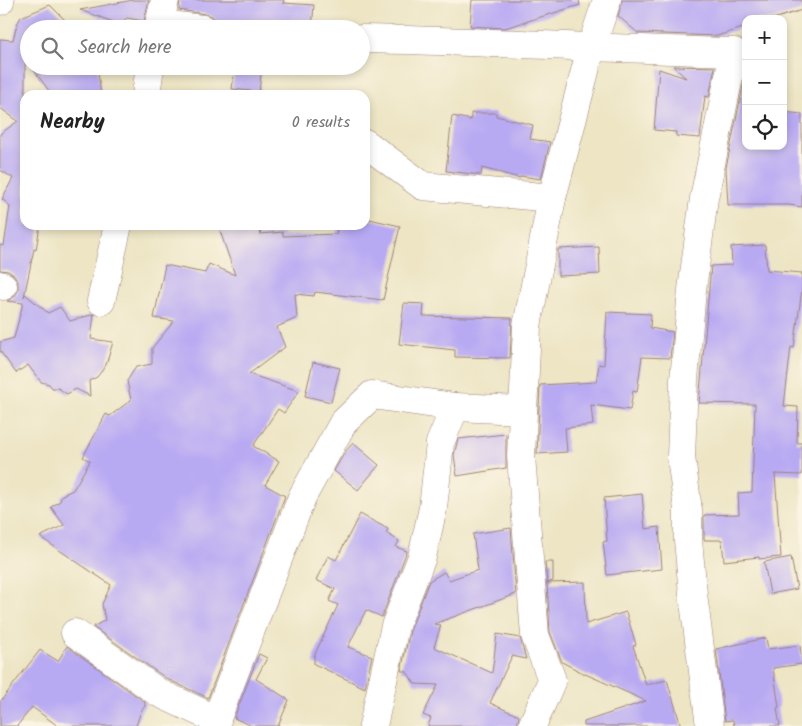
<!DOCTYPE html>
<html lang="en">
<head>
<meta charset="utf-8">
<style>
	body { margin:0; font-family:Kalam,sans-serif; background:#f2f2f2; color:#222 }
	.controls { position:absolute; right:15px; top:15px; display:grid; overflow:hidden; border-radius:10px; box-shadow:0 2px 8px #0003 }
	.controls button { width:45px; height:45px; display:grid; place-items:center; padding:0; border:0; border-bottom:1px solid #e0e0e0; background:#fff; color:#222; font:25px sans-serif }
	.list { margin:0; padding:0; list-style:none }
	h2 { display:flex; justify-content:space-between; align-items:center; height:65px; margin:0; padding:0 20px; font-size:21px }
	h2 small { font-size:16px; font-weight:400; color:#767676 }
	.icon { flex:none; width:28px; height:28px; fill:none; stroke:currentColor; stroke-width:2; stroke-linecap:round; stroke-linejoin:round }
	.map { position:relative; flex:none; width:802px; height:726px; overflow:hidden }
	.search { position:absolute; background:#fff; box-shadow:0 2px 8px #0003; left:20px; top:20px; width:350px; height:55px; display:flex; align-items:center; gap:12px; box-sizing:border-box; padding:0 18px; border-radius:28px; color:#767676; font-size:19px }
	.panel { position:absolute; background:#fff; box-shadow:0 2px 8px #0003; left:20px; top:90px; width:350px; height:140px; border-radius:15px }
	.map>svg:first-child { display:block }
	.building { fill:#b8a9f3 }
	.lines { fill:none; stroke-linecap:round; stroke-linejoin:round }
	.street-casing { stroke:#9c8278; stroke-width:29 }
	.street { stroke:#fff; stroke-width:28 }
</style>
</head>
<body>
<div class="map">
<svg width="802" height="726" viewBox="0 0 802 726">
	<rect width="100%" height="100%" fill="#fcf5e5"/>
	<filter id="ink" filterUnits="userSpaceOnUse"><feTurbulence type="fractalNoise" baseFrequency=".02" numOctaves="2"/><feDisplacementMap in="SourceGraphic" scale="10" xChannelSelector="R" yChannelSelector="G"/><feConvolveMatrix kernelMatrix="1 2 1 2 8 2 1 2 1" color-interpolation-filters="sRGB"/></filter>
	<filter id="wash" filterUnits="userSpaceOnUse"><feTurbulence type="fractalNoise" baseFrequency=".0096" numOctaves="4" result="noise"/><feDisplacementMap in="SourceGraphic" scale="20" xChannelSelector="R" yChannelSelector="G"/><feGaussianBlur stdDeviation="1.12" result="paint"/><feColorMatrix in="noise" values="0 0 0 0 0 0 0 0 0 0 0 0 0 0 0 0 0 1.4 0 .05"/><feComposite in="paint" operator="in"/></filter>
	<g filter="url(#wash)">
		<rect width="100%" height="100%" fill="#ede5c4"/>
		<g id="blocks">
			<g class="building">
				<path d="M 133,0 L 149,0 L 144,21 L 127,18 L 119,24 L 80,10 Z"/>
				<path d="M 180,0 L 284,0 L 283,3 L 314,5 L 312,29 L 267,27 L 267,25 L 225,21 L 225,23 L 217,22 L 212,16 L 205,14 L 179,10 Z"/>
				<path d="M 472,0 L 579,0 L 580,5 L 505,28 L 470,26 Z"/>
				<path d="M 622,0 L 802,0 L 802,10 L 773,19 L 746,19 L 746,27 L 717,36 L 638,33 L 618,16 Z"/>
				<path d="M 50,5 L 74,29 L 29,29 L 29,64 L 25,59 L 25,225 L 40,225 L 36,250 L 34,249 L 24,297 L 25,294 L 48,313 L 60,307 L 70,321 L 94,314 L 91,339 L 113,342 L 106,365 L 97,377 L 89,381 L 90,396 L 76,389 L 67,394 L 58,388 L 52,388 L 49,384 L 41,382 L 28,365 L 16,373 L 0,351 L 0,342 L 14,338 L 23,303 L 7,301 L 14,297 L 18,291 L 18,282 L 14,275 L 8,271 L 0,270 L 0,245 L 4,246 L 10,206 L 2,199 L 13,178 L 0,170 L 0,134 L 18,121 L 0,108 L 0,39 L 13,40 L 17,24 L 21,17 Z"/>
				<path d="M 31,66 L 97,66 L 101,95 L 52,95 Z"/>
				<path d="M 235,66 L 262,66 L 259,92 L 232,89 Z"/>
				<path d="M 673,66 L 715,67 L 709,97 L 705,96 L 700,138 L 676,136 L 676,132 L 654,130 L 659,69 L 686,78 Z"/>
				<path d="M 746,72 L 746,146 L 783,146 L 783,112 L 802,114 L 802,207 L 789,205 L 728,205 L 726,168 Z"/>
				<path d="M 471,113 L 496,113 L 496,116 L 533,125 L 530,139 L 550,142 L 541,179 L 521,176 L 520,178 L 482,168 L 481,175 L 446,171 L 452,116 L 471,120 Z"/>
				<path d="M 365,218 L 400,226 L 383,300 L 315,292 L 314,296 L 295,294 L 297,318 L 277,327 L 285,347 L 249,374 L 299,391 L 284,413 L 278,409 L 253,446 L 279,461 L 265,485 L 285,496 L 208,698 L 167,679 L 93,627 L 105,620 L 102,604 L 111,585 L 40,537 L 64,525 L 51,507 L 60,501 L 62,495 L 73,490 L 90,461 L 83,457 L 106,414 L 110,416 L 131,400 L 127,381 L 136,367 L 152,364 L 152,348 L 174,321 L 154,318 L 165,265 L 205,273 L 209,264 L 235,275 L 218,225 L 262,225 L 260,234 L 283,232 L 283,236 L 336,234 L 338,225 L 365,225 Z"/>
				<path d="M 765,245 L 767,270 L 802,273 L 802,289 L 794,348 L 791,347 L 784,406 L 798,407 L 797,443 L 802,443 L 802,475 L 775,474 L 781,557 L 759,559 L 759,557 L 724,561 L 722,540 L 704,540 L 704,515 L 739,514 L 738,493 L 752,492 L 755,404 L 699,403 L 711,266 L 732,265 L 731,247 Z"/>
				<path d="M 599,247 L 600,274 L 558,276 L 558,249 Z"/>
				<path d="M 404,303 L 424,304 L 423,316 L 512,318 L 510,358 L 455,357 L 455,350 L 399,344 Z"/>
				<path d="M 607,312 L 651,314 L 650,328 L 673,332 L 670,358 L 642,357 L 637,392 L 633,391 L 630,410 L 591,405 L 593,425 L 565,428 L 567,452 L 537,454 L 540,385 L 596,382 L 599,364 L 604,365 Z"/>
				<path d="M 313,362 L 340,368 L 331,402 L 305,396 Z"/>
				<path d="M 506,434 L 506,468 L 457,476 L 454,455 L 458,439 Z"/>
				<path d="M 353,443 L 379,465 L 358,490 L 334,471 L 345,452 Z"/>
				<path d="M 642,494 L 645,529 L 659,527 L 662,569 L 607,575 L 603,542 L 607,541 L 604,498 Z"/>
				<path d="M 360,514 L 388,529 L 386,533 L 399,541 L 396,547 L 407,551 L 382,617 L 366,610 L 348,647 L 372,656 L 365,688 L 314,664 L 314,656 L 338,605 L 329,601 L 335,589 L 316,580 L 328,556 L 336,560 Z"/>
				<path d="M 511,528 L 516,594 L 434,624 L 441,625 L 434,647 L 492,673 L 497,634 L 520,638 L 526,659 L 512,656 L 490,703 L 519,716 L 517,726 L 428,726 L 431,718 L 423,715 L 438,685 L 415,684 L 406,671 L 401,671 L 410,631 L 429,581 L 444,572 L 449,580 L 478,570 L 473,534 Z"/>
				<path d="M 791,557 L 797,589 L 770,594 L 764,562 Z"/>
				<path d="M 545,562 L 553,562 L 553,581 L 547,583 Z"/>
				<path d="M 585,582 L 586,624 L 626,612 L 636,645 L 633,646 L 646,685 L 667,680 L 681,726 L 584,726 L 584,722 L 646,701 L 581,672 L 562,662 L 550,632 L 547,583 Z"/>
				<path d="M 766,638 L 768,649 L 800,645 L 802,664 L 773,668 L 779,707 L 777,708 L 780,726 L 734,726 L 733,720 L 725,721 L 716,649 Z"/>
				<path d="M 67,646 L 145,702 L 145,706 L 141,711 L 136,726 L 58,726 L 32,707 L 17,726 L 0,726 L 0,702 L 40,650 L 58,661 Z"/>
				<path d="M 259,654 L 267,658 L 256,679 L 289,700 L 278,726 L 252,726 L 234,718 Z"/>
			</g>
		</g>
	</g>
	<g filter="url(#ink)">
		<use href="#blocks" fill-opacity="0" stroke="#9c8278" stroke-width="1"/>
		<g class="lines">
			<defs>
				<g id="street">
					<path d="M 0,1 L 0,0"/>
					<path d="M 159,24 L 203,29"/>
					<path d="M 158,29 L 165,0"/>
					<path d="M 361,39 C 486,41 610,49 734,52 L 704,198 L 692,290 L 684,380 L 681,457 L 688,510 L 688,540 L 693,594 L 710,726"/>
					<path d="M 146,95 L 150,66"/>
					<path d="M 365,143 L 423,186 L 552,198"/>
					<path d="M 0,285 L 3,286"/>
					<path d="M 101,301 L 118,225"/>
					<path d="M 75,633 L 159,693 L 217,720"/>
					<path d="M 214,726 L 302,497 L 343,423 L 372,395 L 455,407 L 523,410"/>
					<path d="M 373,726 L 395,626 L 422,557 L 433,508 L 440,443 L 455,407"/>
					<path d="M 532,726 L 552,680 L 535,635 L 521,456 L 527,326 L 552,198 L 591,48 L 607,0"/>
				</g>
			</defs>
			<use href="#street" class="street-casing"/>
			<use href="#street" class="street"/>
		</g>
	</g>
</svg>
<div class="controls">
<button>+</button>
<button>−</button>
<button><svg class="icon" aria-label="locate" viewBox="0 0 24 24"><circle cx="12" cy="12" r="6"/><path d="M12 2v4M12 18v4M2 12h4M18 12h4"/></svg></button>
</div>
<div class="search"><svg class="icon" aria-label="search" viewBox="0 0 24 24"><circle cx="10" cy="10" r="6"/><path d="M15 15l6 6"/></svg>Search here</div>
<section class="panel">
<h2>Nearby<small>0 results</small></h2>
<ul class="list">
</ul>
</section>
</div>
</body>
</html>
